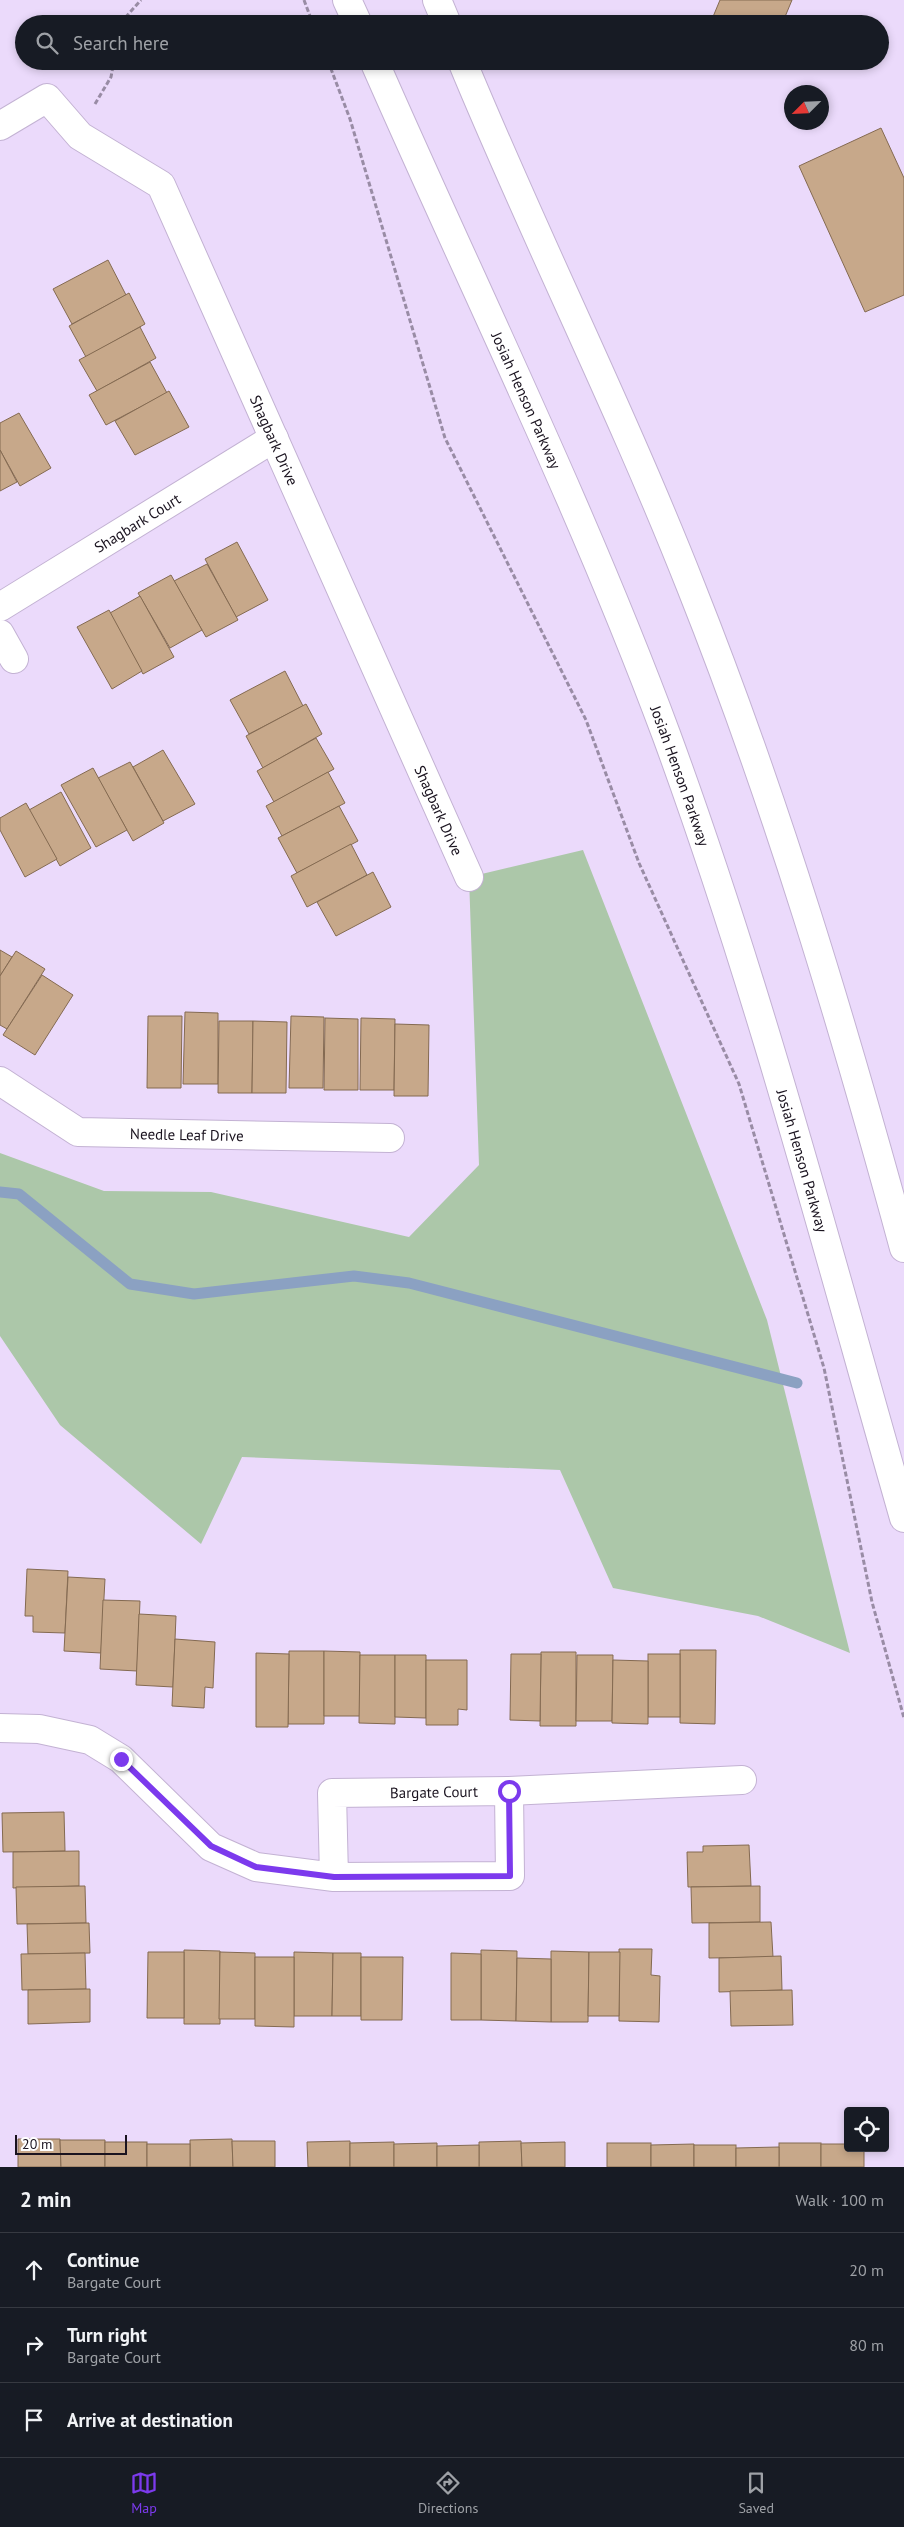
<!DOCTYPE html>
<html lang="en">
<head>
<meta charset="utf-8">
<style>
	body { margin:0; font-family:"PT Sans",sans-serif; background:#20242c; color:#f1f3f6 }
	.controls { position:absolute; right:15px; bottom:15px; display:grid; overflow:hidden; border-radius:5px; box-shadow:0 2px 8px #0003 }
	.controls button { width:45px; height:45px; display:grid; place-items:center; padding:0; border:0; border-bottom:1px solid #363941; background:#171b24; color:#f1f3f6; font:25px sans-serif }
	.compass { position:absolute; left:784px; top:85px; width:45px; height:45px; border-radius:50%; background:#171b24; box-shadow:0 2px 8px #0003; rotate:246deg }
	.scale { position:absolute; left:15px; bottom:12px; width:112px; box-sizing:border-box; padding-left:5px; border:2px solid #1a131f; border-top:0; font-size:14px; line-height:18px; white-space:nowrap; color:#1a131f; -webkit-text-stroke:4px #fff; paint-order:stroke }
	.stop { position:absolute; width:15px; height:15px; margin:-11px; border:4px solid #7c3aed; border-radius:50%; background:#fff }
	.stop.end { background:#7c3aed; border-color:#fff; box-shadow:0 1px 5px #0008 }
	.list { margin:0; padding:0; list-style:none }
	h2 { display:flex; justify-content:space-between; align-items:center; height:65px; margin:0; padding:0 20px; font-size:21px }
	h2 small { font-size:16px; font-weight:400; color:#9ea1a6 }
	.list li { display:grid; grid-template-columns:32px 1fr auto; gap:15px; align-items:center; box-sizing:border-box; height:75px; padding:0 20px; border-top:1px solid #363941 }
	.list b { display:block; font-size:19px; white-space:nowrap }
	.list p { margin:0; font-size:16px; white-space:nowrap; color:#9ea1a6 }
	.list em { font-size:16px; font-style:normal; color:#9ea1a6 }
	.icon { flex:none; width:28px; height:28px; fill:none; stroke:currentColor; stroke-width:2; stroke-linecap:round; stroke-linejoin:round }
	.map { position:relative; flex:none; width:904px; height:2167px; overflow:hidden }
	.search { position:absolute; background:#171b24; box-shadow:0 2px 8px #0003; left:15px; right:15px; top:15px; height:55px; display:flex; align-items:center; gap:12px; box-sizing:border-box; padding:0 18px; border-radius:28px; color:#9ea1a6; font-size:19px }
	.sheet { height:290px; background:#171b24 }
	nav { display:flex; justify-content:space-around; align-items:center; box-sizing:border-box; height:70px; border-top:1px solid #363941; background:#171b24; font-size:14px; color:#9ea1a6 }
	nav a { display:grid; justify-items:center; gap:2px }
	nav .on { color:#7c3aed }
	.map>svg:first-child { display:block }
	.green { fill:#acc7a9 }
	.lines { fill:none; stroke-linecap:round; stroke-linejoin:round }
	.stream { stroke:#8ba1c2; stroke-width:11 }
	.building { fill:#c7a88a; stroke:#846a51 }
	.minor-casing { stroke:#c3b2d3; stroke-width:30 }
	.major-casing { stroke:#c3b2d3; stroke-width:30 }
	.path { stroke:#998ca5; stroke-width:3; stroke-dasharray:5 2.5; stroke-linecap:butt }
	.minor { stroke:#fff; stroke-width:28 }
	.major { stroke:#fff; stroke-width:28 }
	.route { stroke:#7c3aed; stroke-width:6 }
	.labels { text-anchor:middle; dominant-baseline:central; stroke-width:4; stroke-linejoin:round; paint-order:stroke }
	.street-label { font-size:15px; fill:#1a131f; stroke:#fff }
</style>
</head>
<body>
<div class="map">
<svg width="904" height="2167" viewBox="0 0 904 2167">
	<rect width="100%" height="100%" fill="#ebdafb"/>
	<path class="green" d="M 583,850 L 767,1320 L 850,1653 L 758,1616 L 613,1588 L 560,1470 L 242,1457 L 201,1544 L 60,1425 L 0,1336 L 0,1153 L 104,1191 L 211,1192 L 409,1237 L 479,1165 L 469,877 Z"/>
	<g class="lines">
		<path class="stream" d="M 0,1192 L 19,1194 L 130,1284 L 194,1294 L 354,1276 L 409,1283 L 797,1383"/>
	</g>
	<g class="building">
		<path d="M 720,0 L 792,0 L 782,24 L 710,24 Z"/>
		<path d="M 881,128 L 904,178 L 904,295 L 865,312 L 799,166 Z"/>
		<path d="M 108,260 L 126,295 L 72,324 L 53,289 Z"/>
		<path d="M 129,293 L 145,324 L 86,357 L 69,326 Z"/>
		<path d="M 140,327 L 156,358 L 97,391 L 79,360 Z"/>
		<path d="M 150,362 L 167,393 L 106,425 L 89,395 Z"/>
		<path d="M 169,391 L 189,427 L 135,455 L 115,421 Z"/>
		<path d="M 19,413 L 51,468 L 20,486 L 0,450 L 0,423 Z"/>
		<path d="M 0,450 L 17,482 L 0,491 Z"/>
		<path d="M 237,542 L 268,600 L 236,617 L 205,559 Z"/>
		<path d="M 207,564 L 238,620 L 206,637 L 174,581 Z"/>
		<path d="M 171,575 L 202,630 L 170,648 L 138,593 Z"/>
		<path d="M 140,596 L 174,657 L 143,674 L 110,613 Z"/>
		<path d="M 109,610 L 142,671 L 112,689 L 77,627 Z"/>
		<path d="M 285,671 L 303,706 L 249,734 L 230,700 Z"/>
		<path d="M 306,704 L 322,734 L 263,768 L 246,736 Z"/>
		<path d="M 316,738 L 334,769 L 274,802 L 257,771 Z"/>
		<path d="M 163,750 L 195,804 L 163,821 L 133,767 Z"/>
		<path d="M 130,762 L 164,823 L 133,841 L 98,778 Z"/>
		<path d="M 93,768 L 127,830 L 96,847 L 61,785 Z"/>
		<path d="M 328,772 L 345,803 L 282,836 L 266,806 Z"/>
		<path d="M 61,792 L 91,848 L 60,866 L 29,810 Z"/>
		<path d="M 26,803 L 57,859 L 25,877 L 0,830 L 0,818 Z"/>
		<path d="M 339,806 L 358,841 L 297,873 L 278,838 Z"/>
		<path d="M 351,844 L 367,875 L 307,907 L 291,876 Z"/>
		<path d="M 373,872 L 391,907 L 336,936 L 317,902 Z"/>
		<path d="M 0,950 L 12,957 L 0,976 Z"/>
		<path d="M 16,951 L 45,969 L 7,1029 L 0,1025 L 0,976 Z"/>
		<path d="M 42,975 L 73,995 L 35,1055 L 3,1035 Z"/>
		<path d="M 185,1012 L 218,1013 L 218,1084 L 183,1084 Z"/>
		<path d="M 148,1016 L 182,1016 L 181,1088 L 147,1088 Z"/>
		<path d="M 291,1016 L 324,1017 L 323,1088 L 289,1088 Z"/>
		<path d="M 325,1018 L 358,1019 L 358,1090 L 324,1090 Z"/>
		<path d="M 361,1018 L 395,1019 L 394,1090 L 360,1090 Z"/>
		<path d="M 219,1021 L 253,1021 L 252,1093 L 218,1093 Z"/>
		<path d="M 253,1021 L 287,1022 L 286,1093 L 252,1093 Z"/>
		<path d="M 395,1024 L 429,1025 L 428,1096 L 394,1096 Z"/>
		<path d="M 27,1569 L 68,1571 L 65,1633 L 33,1632 L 33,1616 L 25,1616 Z"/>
		<path d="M 68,1577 L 105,1579 L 101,1653 L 64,1651 Z"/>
		<path d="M 103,1600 L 140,1601 L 137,1671 L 100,1669 Z"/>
		<path d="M 139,1614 L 176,1616 L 173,1687 L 136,1685 Z"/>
		<path d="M 175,1639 L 215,1642 L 213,1688 L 205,1687 L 204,1708 L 172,1706 Z"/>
		<path d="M 680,1650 L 716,1650 L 715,1724 L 680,1723 Z"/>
		<path d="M 289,1651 L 324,1651 L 324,1724 L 288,1724 Z"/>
		<path d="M 324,1651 L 360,1652 L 360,1716 L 324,1716 Z"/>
		<path d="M 541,1652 L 576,1652 L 576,1726 L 540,1726 Z"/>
		<path d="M 256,1653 L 289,1654 L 288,1727 L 256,1727 Z"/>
		<path d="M 511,1654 L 541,1654 L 540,1721 L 510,1720 Z"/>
		<rect x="648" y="1654" width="32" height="63"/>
		<path d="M 360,1655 L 395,1655 L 395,1724 L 359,1723 Z"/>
		<path d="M 395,1655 L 426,1655 L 426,1718 L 395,1717 Z"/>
		<path d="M 577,1655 L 613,1655 L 612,1721 L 576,1721 Z"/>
		<path d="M 426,1660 L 467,1660 L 467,1710 L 458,1709 L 458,1725 L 426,1725 Z"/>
		<path d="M 613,1660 L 648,1661 L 648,1724 L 612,1723 Z"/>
		<path d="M 64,1812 L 65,1851 L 3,1852 L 2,1813 Z"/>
		<path d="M 749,1845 L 751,1886 L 688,1887 L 687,1852 L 703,1852 L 703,1846 Z"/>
		<path d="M 79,1851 L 79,1886 L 13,1888 L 13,1852 Z"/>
		<path d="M 85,1886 L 86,1923 L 17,1924 L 16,1887 Z"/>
		<path d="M 760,1886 L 760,1922 L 692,1923 L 691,1887 Z"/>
		<path d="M 771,1922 L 773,1957 L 709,1958 L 709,1923 Z"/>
		<path d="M 89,1923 L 90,1953 L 28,1954 L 27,1924 Z"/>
		<path d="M 619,1949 L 652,1949 L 651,1975 L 660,1976 L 659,2022 L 619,2021 Z"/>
		<path d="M 184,1950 L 220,1951 L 220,2024 L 184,2024 Z"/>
		<path d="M 481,1950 L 517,1951 L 516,2021 L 481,2020 Z"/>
		<path d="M 551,1951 L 589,1952 L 588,2022 L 551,2022 Z"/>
		<path d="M 148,1952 L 184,1952 L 184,2018 L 147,2018 Z"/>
		<path d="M 220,1952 L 255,1953 L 255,2019 L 219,2019 Z"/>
		<path d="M 294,1952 L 333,1953 L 332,2016 L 294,2016 Z"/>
		<path d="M 589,1952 L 620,1952 L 619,2016 L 588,2016 Z"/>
		<path d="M 85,1953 L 86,1989 L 22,1990 L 21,1954 Z"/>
		<path d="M 333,1953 L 361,1953 L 361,2016 L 332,2016 Z"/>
		<path d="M 451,1953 L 481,1954 L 481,2020 L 451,2020 Z"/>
		<path d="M 781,1956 L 782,1990 L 719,1992 L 719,1958 Z"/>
		<path d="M 255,1957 L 294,1957 L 294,2027 L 255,2026 Z"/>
		<path d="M 361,1957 L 403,1957 L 402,2020 L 361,2020 Z"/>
		<path d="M 517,1958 L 551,1959 L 551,2022 L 516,2021 Z"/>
		<path d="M 90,1989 L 90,2022 L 28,2024 L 28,1990 Z"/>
		<path d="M 792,1990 L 793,2025 L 731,2026 L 730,1991 Z"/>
		<path d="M 18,2139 L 60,2139 L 61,2167 L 18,2167 Z"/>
		<path d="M 232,2139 L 233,2167 L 190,2167 L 190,2140 Z"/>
		<path d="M 60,2140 L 105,2140 L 105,2167 L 61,2167 Z"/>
		<path d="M 232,2141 L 275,2141 L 275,2167 L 233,2167 Z"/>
		<path d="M 350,2141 L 350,2167 L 308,2167 L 307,2142 Z"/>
		<path d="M 521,2141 L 522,2167 L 479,2167 L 479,2142 Z"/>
		<rect x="105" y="2142" width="42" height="25"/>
		<path d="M 394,2142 L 394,2167 L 350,2167 L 350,2143 Z"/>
		<path d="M 565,2142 L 565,2167 L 522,2167 L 521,2143 Z"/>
		<path d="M 437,2143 L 437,2167 L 394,2167 L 394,2144 Z"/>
		<rect x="607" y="2143" width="44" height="24"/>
		<rect x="779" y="2143" width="42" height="24"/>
		<rect x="147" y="2144" width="43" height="23"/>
		<path d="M 694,2144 L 694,2167 L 651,2167 L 651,2145 Z"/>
		<path d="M 821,2144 L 848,2144 L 848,2148 L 864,2148 L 864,2167 L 821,2167 Z"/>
		<path d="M 479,2145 L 479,2167 L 437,2167 L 437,2146 Z"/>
		<rect x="694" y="2145" width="42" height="22"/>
		<path d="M 779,2147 L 779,2167 L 736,2167 L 736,2148 Z"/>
	</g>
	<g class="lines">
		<defs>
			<g id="minor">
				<path id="s1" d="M 0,126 L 47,98 L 80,136 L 161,185 L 469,877"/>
				<path id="s2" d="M 0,607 L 274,438"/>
				<path d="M 0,634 L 14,659"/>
				<path id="s3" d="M 0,1081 L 78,1132 L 390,1138"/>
				<path d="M 0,1728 L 39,1729 L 90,1740 L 121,1759 L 211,1847 L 256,1867 L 334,1877 L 510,1876 L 509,1791 L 332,1793 L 334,1877"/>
				<path d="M 509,1791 L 742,1780"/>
			</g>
			<g id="major">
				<path d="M 347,0 L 358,24"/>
				<path d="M 437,0 L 447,24"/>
				<path id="s4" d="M 374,61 C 472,285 581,505 666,734 C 760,990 829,1256 904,1518"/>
				<path d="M 462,61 C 535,238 621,409 691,587 C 777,803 843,1024 904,1248"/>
			</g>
		</defs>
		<use href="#minor" class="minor-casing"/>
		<use href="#major" class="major-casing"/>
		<g class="path">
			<path d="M 304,0 L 313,24"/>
			<path d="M 122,24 L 124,19 L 141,0"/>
			<path d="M 328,61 L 350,119 L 445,438 L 586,720 L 639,863 L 739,1084 L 824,1368 L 872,1602 L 904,1718"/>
			<path d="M 95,104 L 111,77 L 114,61"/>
		</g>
		<use href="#minor" class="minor"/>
		<use href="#major" class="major"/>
	</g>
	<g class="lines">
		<path class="route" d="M 121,1759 L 211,1846 L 256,1867 L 334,1877 L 510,1876 L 509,1791"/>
	</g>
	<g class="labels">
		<g class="street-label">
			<text stroke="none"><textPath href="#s4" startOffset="372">Josiah Henson Parkway</textPath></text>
			<text stroke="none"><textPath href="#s1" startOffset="479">Shagbark Drive</textPath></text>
			<text stroke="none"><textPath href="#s2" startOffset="161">Shagbark Court</textPath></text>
			<text stroke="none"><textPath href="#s4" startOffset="778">Josiah Henson Parkway</textPath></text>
			<text stroke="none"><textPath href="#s1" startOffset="884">Shagbark Drive</textPath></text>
			<text stroke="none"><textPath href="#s3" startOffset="202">Needle Leaf Drive</textPath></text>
			<text stroke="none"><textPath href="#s4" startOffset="1182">Josiah Henson Parkway</textPath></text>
			<text transform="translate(434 1792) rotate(-1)">Bargate Court</text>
		</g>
	</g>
</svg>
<div class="controls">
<button><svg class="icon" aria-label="locate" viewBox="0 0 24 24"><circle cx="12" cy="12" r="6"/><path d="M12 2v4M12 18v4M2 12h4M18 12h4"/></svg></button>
</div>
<svg class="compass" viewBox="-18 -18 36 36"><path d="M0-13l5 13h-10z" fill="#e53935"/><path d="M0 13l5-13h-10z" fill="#9ea1a6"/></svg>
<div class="scale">20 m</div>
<div class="stop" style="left:509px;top:1791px"></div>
<div class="stop end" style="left:121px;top:1759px"></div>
<div class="search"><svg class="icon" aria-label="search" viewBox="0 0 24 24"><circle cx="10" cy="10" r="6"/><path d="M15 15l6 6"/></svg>Search here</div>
</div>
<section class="sheet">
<h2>2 min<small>Walk · 100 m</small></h2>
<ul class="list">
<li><svg class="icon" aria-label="ahead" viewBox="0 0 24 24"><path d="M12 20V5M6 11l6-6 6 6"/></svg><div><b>Continue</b><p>Bargate Court</p></div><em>20 m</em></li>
<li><svg class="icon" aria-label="right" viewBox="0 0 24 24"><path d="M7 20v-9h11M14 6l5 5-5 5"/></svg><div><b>Turn right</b><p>Bargate Court</p></div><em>80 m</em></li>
<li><svg class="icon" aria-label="arrive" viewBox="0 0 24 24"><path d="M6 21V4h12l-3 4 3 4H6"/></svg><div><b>Arrive at destination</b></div></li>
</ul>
</section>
<nav>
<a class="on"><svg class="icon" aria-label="map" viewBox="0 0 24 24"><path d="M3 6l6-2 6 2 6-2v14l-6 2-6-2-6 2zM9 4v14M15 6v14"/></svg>Map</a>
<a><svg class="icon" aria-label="directions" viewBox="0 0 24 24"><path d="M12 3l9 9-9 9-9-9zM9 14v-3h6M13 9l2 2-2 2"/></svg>Directions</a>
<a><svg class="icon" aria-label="saved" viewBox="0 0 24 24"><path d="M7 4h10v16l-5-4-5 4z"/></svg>Saved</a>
</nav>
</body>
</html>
